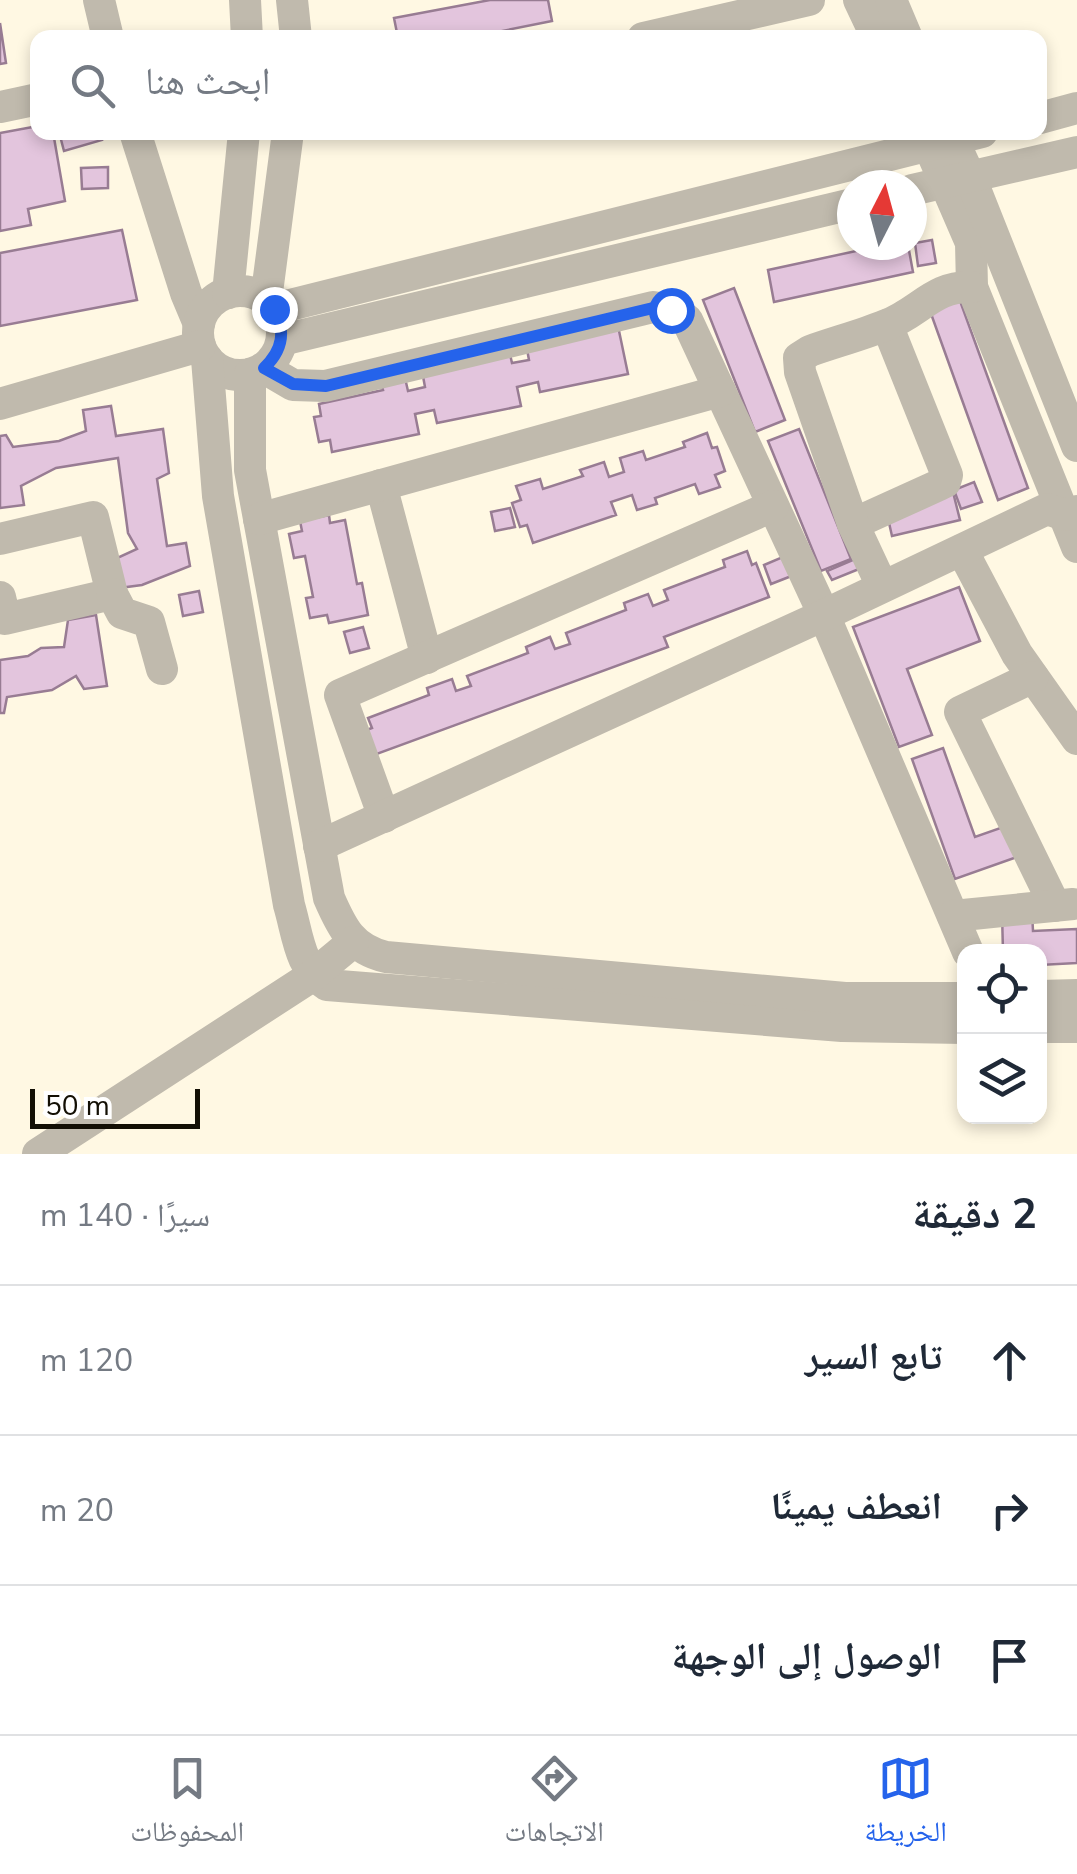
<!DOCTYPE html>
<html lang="ar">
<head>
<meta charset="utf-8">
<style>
	body { margin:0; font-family:"Nunito Sans","Noto Naskh Arabic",sans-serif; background:#f2f2f3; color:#1f2937; direction:rtl }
	.controls { position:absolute; right:30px; bottom:30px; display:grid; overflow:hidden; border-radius:20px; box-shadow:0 5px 15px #0003 }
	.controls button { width:90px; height:90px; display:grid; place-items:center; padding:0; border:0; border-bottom:2px solid #e0e1e3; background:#fff; color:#1f2937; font:50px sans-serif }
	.compass { position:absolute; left:837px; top:170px; width:90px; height:90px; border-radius:50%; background:#fff; box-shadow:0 5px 15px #0003; rotate:6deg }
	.scale { position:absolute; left:30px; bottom:25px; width:170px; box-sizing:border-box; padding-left:10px; border:5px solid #130f04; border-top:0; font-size:28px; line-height:35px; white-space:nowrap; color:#130f04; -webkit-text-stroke:8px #fff; paint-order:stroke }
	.stop { position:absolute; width:30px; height:30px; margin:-22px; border:8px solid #2563eb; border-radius:50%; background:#fff }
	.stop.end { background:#2563eb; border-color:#fff; box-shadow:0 2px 10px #0008 }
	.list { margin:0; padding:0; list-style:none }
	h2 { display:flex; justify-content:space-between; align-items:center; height:130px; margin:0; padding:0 40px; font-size:42px }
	h2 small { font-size:32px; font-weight:400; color:#747a83 }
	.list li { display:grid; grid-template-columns:65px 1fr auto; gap:30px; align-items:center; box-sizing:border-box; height:150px; padding:0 40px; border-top:2px solid #e0e1e3 }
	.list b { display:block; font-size:38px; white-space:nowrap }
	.list em { font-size:32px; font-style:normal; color:#747a83 }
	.icon { flex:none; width:55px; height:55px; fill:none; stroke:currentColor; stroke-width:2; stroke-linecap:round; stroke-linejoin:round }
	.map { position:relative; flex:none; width:1077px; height:1154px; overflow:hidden; direction:ltr }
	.search { position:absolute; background:#fff; box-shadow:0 5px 15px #0003; left:30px; right:30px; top:30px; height:110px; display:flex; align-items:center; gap:25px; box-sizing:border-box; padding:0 35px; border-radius:20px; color:#747a83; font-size:38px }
	.sheet { height:580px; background:#fff }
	nav { display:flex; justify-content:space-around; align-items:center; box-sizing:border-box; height:140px; border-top:2px solid #e0e1e3; background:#fff; font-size:28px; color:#747a83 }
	nav a { display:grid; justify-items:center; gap:5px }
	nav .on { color:#2563eb }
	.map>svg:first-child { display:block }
	.building { fill:#e3c5dd; stroke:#987c93; stroke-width:2.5 }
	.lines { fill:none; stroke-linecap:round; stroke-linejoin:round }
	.minor { stroke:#c0baad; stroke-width:32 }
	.route { stroke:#2563eb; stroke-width:12 }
</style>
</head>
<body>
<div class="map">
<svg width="1077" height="1154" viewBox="0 0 1077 1154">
	<rect width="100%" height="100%" fill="#fff8e3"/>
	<g class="building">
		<path d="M 490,0 L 548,0 L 552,21 L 467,38 L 398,38 L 394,18 Z"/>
		<path d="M 0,23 L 6,63 L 0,64 Z"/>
		<path d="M 38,126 L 38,132 L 53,132 L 65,201 L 28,209 L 31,225 L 0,231 L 0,133 Z"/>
		<path d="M 59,132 L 100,132 L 102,140 L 64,151 Z"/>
		<path d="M 108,167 L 108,188 L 82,189 L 81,168 Z"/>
		<path d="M 122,230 L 137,300 L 0,326 L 0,253 Z"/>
		<path d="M 932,240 L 936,263 L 918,266 L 915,243 Z"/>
		<path d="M 884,245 L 908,245 L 913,272 L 774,302 L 768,270 Z"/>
		<path d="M 955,287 L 1028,488 L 998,500 L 925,297 Z"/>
		<path d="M 734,288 L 785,420 L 755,432 L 703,300 Z"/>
		<path d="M 618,326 L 628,374 L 540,392 L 538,382 L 517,387 L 521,406 L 437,423 L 434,410 L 415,414 L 419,434 L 332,452 L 330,440 L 319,442 L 314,417 L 321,416 L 319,404 L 383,390 L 381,383 L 405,378 L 408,391 L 425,387 L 423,376 L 509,350 L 512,363 L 529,360 L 526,344 Z"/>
		<path d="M 111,406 L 116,436 L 163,429 L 169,473 L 157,479 L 167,546 L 186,543 L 190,566 L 142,585 L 119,588 L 115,559 L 137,549 L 128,533 L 118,458 L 56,468 L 21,486 L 24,505 L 0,508 L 0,436 L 6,435 L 13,447 L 59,441 L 86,431 L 83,410 Z"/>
		<path d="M 799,429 L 851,559 L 821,571 L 768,441 Z"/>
		<path d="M 707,433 L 712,448 L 717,447 L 725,471 L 715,475 L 720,487 L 699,494 L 695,484 L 655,498 L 657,504 L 637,510 L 632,495 L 611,502 L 616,515 L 533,543 L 527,525 L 520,527 L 512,503 L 521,500 L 516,486 L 540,479 L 543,489 L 583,476 L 580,470 L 604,462 L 609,477 L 624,472 L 620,458 L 643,451 L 646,460 L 685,447 L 683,442 Z"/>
		<path d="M 974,482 L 982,502 L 961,509 L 954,490 Z"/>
		<path d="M 952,488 L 960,520 L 892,536 L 885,505 Z"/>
		<path d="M 510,508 L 515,527 L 495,531 L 491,512 Z"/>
		<path d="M 329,515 L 330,523 L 345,520 L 357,584 L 362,583 L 368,615 L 329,623 L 327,615 L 310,618 L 306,598 L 313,597 L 305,556 L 294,558 L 289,534 L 302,531 L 300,521 Z"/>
		<path d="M 747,551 L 752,565 L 756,563 L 769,597 L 664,637 L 668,647 L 374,755 L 364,731 L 372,728 L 368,718 L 429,695 L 427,688 L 452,679 L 456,691 L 471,686 L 467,676 L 528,653 L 526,647 L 550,637 L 555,649 L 570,644 L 566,633 L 626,610 L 624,603 L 648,594 L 653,606 L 668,600 L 664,590 L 725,567 L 723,560 Z"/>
		<path d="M 785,556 L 794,575 L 771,584 L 764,565 Z"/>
		<path d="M 855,559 L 859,569 L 832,580 L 827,571 Z"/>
		<path d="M 959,587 L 980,641 L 907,669 L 932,735 L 899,747 L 853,627 Z"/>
		<path d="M 199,591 L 203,612 L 183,616 L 179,595 Z"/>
		<path d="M 96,615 L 107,686 L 84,689 L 76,676 L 52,690 L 7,697 L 4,713 L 0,713 L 0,660 L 28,656 L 41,648 L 64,647 L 68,620 Z"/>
		<path d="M 363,627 L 369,648 L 350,653 L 344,632 Z"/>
		<path d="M 943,748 L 975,837 L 1006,826 L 1017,857 L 955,879 L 912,759 Z"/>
		<path d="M 1032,912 L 1033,931 L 1077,929 L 1077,963 L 1040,965 L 1040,952 L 1003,952 L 1002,913 Z"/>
	</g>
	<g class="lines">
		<g class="minor">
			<path d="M 99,0 L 108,38"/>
			<path d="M 245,0 L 247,38"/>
			<path d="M 292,0 L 296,38"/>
			<path d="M 859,0 L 877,38"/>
			<path d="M 891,0 L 907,38"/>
			<path d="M 643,38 L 809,0"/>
			<path d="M 0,107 L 38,99"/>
			<path d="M 1040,118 L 1077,108"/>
			<path d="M 135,132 L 186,293 L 199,324"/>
			<path d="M 923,132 L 971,243 L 972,287 L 1077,547"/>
			<path d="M 949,132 L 971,179 L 1077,446"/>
			<path d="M 912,190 L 1077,152"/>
			<circle cx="240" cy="333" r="42"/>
			<path d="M 228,293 L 244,132"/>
			<path d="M 266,300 L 288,132"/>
			<path d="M 274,309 L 982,132"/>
			<path d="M 282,340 L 852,204"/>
			<path d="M 207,359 L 218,496 L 289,905 C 298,935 299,968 327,985 L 842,1026 L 964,1028"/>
			<path d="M 264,368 L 293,385 L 325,386 L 653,307 L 671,310 L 687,320 L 824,615 L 968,952"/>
			<path d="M 250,374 L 250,470 L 329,898 C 342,928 352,949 386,957 L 845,998 L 964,998"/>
			<path d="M 0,404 L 200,346"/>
			<path d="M 381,485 L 427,658"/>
			<path d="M 259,519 L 720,391"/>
			<path d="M 853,524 L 939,485 L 945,482 L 947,475 L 887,325"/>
			<path d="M 0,539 L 93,517 L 112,594 L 5,619 L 0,597"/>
			<path d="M 962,550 L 1017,654 L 1077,739"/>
			<path d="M 882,586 L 853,524 L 800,372 L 799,358 L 810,351 C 835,342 862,335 886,325 C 919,313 934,285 972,287"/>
			<path d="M 112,594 L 122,613 L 149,622 L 162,669"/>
			<path d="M 1033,677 L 960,712 L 1055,906"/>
			<path d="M 384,817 L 340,695 L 773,506"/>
			<path d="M 319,846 L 824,615 L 1047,509 L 1064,515 L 1077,511"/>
			<path d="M 953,916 L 1073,904"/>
			<path d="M 1040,996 L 1077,995"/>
			<path d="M 1040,1027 L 1077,1027"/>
			<path d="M 38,1154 L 312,976 L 353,942"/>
		</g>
	</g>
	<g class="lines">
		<path class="route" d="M 274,309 C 286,331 283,350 264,368 L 293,384 L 326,386 L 653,308 L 671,310"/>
	</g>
</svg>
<div class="controls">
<button><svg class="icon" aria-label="locate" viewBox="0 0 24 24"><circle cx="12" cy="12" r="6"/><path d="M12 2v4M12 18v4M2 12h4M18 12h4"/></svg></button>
<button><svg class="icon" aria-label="layers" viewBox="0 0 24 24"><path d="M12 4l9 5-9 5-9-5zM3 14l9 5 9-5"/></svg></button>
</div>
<svg class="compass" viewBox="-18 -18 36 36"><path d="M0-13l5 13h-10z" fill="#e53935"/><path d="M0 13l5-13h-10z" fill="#747a83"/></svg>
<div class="scale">50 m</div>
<div class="stop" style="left:671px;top:310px"></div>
<div class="stop end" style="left:274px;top:309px"></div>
<div class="search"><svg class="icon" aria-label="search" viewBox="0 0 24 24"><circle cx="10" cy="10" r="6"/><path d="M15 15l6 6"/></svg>ابحث هنا</div>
</div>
<section class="sheet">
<h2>2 دقيقة<small>سيرًا · 140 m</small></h2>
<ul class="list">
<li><svg class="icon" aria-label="ahead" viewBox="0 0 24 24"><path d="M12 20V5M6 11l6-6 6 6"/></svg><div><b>تابع السير</b></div><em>120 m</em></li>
<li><svg class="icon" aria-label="right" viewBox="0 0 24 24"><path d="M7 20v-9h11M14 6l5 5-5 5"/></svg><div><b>انعطف يمينًا</b></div><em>20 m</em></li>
<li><svg class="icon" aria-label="arrive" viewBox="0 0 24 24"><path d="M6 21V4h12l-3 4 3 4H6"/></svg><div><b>الوصول إلى الوجهة</b></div></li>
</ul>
</section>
<nav>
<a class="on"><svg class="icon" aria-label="map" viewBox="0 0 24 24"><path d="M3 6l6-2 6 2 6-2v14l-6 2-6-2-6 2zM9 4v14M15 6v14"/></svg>الخريطة</a>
<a><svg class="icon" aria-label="directions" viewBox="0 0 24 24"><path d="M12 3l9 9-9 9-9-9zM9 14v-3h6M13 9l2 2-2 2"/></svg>الاتجاهات</a>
<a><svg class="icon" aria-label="saved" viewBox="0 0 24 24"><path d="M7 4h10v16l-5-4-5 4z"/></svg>المحفوظات</a>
</nav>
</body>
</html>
